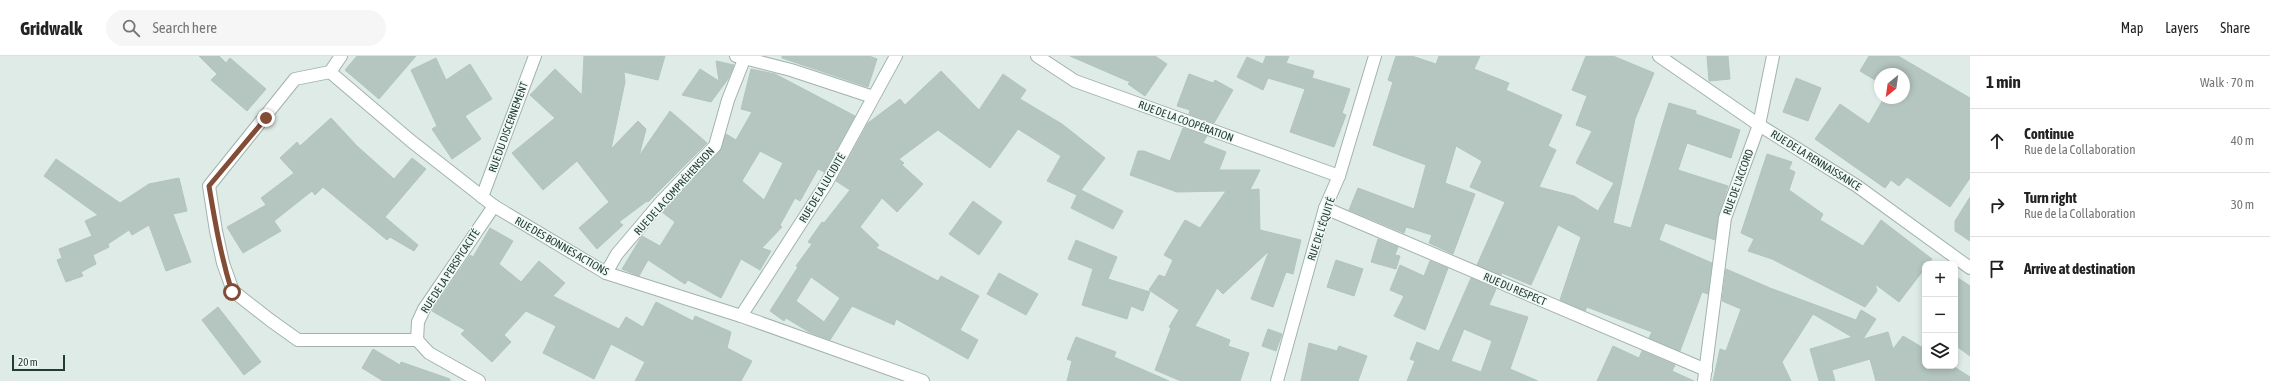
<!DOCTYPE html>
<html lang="en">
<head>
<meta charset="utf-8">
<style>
	body { margin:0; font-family:"Asap Condensed",sans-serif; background:#f6f6f6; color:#222 }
	.controls { position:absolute; right:12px; bottom:12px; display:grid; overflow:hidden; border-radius:8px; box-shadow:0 2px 6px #0003 }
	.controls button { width:36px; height:36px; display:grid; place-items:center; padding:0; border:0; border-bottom:1px solid #e0e0e0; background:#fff; color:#222; font:20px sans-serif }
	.compass { position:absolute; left:1874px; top:12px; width:36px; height:36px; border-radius:50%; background:#fff; box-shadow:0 2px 6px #0003; rotate:209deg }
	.scale { position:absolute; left:12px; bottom:10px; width:53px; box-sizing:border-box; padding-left:4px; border:2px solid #203c35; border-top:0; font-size:11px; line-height:14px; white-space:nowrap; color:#203c35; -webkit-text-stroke:3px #f0f8f4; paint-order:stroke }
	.stop { position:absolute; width:12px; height:12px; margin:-9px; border:3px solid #824c37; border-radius:50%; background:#fff }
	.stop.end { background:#824c37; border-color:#fff; box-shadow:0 1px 4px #0008 }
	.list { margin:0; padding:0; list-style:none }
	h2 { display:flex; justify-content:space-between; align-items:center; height:52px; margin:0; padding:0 16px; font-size:17px }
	h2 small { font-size:13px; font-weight:400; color:#767676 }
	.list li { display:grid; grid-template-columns:26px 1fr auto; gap:12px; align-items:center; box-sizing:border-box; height:64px; padding:0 16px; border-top:1px solid #e0e0e0 }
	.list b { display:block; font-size:15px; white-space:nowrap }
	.list p { margin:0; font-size:13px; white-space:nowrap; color:#767676 }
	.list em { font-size:13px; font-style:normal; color:#767676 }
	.icon { flex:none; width:22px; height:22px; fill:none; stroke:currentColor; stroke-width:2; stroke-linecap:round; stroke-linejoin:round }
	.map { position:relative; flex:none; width:1970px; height:325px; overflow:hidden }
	header { display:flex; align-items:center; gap:24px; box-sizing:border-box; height:56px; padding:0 20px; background:#fff; border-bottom:1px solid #e0e0e0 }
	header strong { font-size:19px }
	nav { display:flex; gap:22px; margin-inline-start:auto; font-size:14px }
	.search { width:280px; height:36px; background:#f6f6f6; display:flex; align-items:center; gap:10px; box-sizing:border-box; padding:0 14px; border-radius:22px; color:#767676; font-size:15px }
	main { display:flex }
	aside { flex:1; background:#fff }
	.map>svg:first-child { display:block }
	.building { fill:#b4c6bf; stroke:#b1c5be; fill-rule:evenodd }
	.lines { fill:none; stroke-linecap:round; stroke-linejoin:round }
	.street-casing { stroke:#a2b3ad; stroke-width:14 }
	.street { stroke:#fff; stroke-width:12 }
	.route { stroke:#824c37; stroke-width:5 }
	.labels { text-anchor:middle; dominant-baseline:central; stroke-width:3; stroke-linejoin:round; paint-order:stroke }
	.street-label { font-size:11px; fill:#203c35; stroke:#f0f8f4 }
</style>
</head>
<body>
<header>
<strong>Gridwalk</strong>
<div class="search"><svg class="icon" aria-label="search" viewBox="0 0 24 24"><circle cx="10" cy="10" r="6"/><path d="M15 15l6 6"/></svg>Search here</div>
<nav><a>Map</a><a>Layers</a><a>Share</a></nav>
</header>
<main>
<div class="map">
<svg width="1970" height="325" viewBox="0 0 1970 325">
	<rect width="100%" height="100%" fill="#dfebe6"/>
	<g class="building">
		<path d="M 199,0 L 219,0 L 226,7 L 230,2 L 266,33 L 247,55 L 211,24 L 217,18 Z"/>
		<path d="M 357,0 L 416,0 L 379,43 L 345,14 Z"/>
		<path d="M 584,0 L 665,0 L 658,24 L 624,16 L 625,26 L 611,93 L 638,65 L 646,73 L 639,100 L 670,55 L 707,87 L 648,146 L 647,145 L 619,166 L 623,169 L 597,193 L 579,172 L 609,146 L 577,105 L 543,134 L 512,97 L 555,62 L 530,39 L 555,13 L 582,39 Z"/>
		<path d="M 782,0 L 869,0 L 877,3 L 868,31 L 782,2 Z"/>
		<path d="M 1070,0 L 1155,0 L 1167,8 L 1145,40 L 1128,28 L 1130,26 Z"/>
		<path d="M 1266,0 L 1289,0 L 1286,7 L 1314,15 L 1312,22 L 1350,33 L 1342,57 L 1346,59 L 1334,91 L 1290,76 L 1305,33 L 1268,22 L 1263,34 L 1237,21 L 1247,1 L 1263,8 Z"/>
		<path d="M 1396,0 L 1412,0 L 1436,8 L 1439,0 L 1480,0 L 1474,13 L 1509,27 L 1506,34 L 1562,59 L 1548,90 L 1556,94 L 1539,131 L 1574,140 L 1598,155 L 1614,127 L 1576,107 L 1592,75 L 1576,69 L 1587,40 L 1572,34 L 1586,0 L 1613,0 L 1654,17 L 1635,63 L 1613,167 L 1631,172 L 1669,47 L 1696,55 L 1696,58 L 1740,74 L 1731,102 L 1687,87 L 1678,114 L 1728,130 L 1718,161 L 1715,184 L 1665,167 L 1659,184 L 1712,207 L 1708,238 L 1702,236 L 1680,295 L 1649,282 L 1652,276 L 1587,251 L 1585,255 L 1560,244 L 1581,181 L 1558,169 L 1531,229 L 1502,217 L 1501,219 L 1477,209 L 1505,146 L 1470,131 L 1482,105 L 1456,90 L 1445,127 L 1475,138 L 1453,198 L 1429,187 L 1432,179 L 1406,171 L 1404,177 L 1349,154 L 1358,132 L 1414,153 L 1426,109 L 1373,89 L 1393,26 L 1388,24 Z"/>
		<path d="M 1707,0 L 1728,0 L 1730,23 L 1709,25 Z"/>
		<path d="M 1869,0 L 1898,0 L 1970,42 L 1970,122 L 1950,151 L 1907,121 L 1899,130 L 1891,124 L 1885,132 L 1815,83 L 1840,48 L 1869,68 L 1884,42 L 1904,42 L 1904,18 L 1880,18 L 1880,27 L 1860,15 Z"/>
		<path d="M 436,2 L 446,24 L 470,8 L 492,43 L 465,60 L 481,83 L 452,103 L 432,73 L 437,70 L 411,14 Z"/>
		<path d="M 716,5 L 734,9 L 728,23 L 711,46 L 682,39 L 700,13 L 719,25 Z"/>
		<path d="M 751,13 L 775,18 L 855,60 L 824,116 L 818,113 L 800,145 L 795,142 L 780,169 L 782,171 L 762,192 L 771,195 L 760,214 L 741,203 L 721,242 L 688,224 L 685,228 L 648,204 L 639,220 L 622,213 L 642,180 L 660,190 L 675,166 L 662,156 L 720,95 L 726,78 L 736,84 L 752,56 L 741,53 ZM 760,95 L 783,107 L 764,144 L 742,125 Z"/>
		<path d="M 941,15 L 979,54 L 1003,18 L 1026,34 L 1020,43 L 1062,68 L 1105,102 L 1081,134 L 1123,155 L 1113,173 L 1071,152 L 1077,139 L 1047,125 L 1061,100 L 1018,73 L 990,112 L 938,74 L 899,103 L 904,107 L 902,109 L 923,128 L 897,156 L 882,142 L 860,171 L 879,189 L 876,192 L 938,225 L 941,220 L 979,240 L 960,274 L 978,284 L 968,303 L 896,263 L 894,269 L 852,250 L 830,284 L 809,276 L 786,262 L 784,265 L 770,255 L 798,211 L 796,210 L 812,188 L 808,186 L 822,166 L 824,167 L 850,134 L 836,125 L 868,67 L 900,43 L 905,49 ZM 811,221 L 840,242 L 824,266 L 796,245 Z"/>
		<path d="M 1189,18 L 1213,27 L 1215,24 L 1233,34 L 1214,67 L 1189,58 L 1190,54 L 1177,50 Z"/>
		<path d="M 1796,22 L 1821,32 L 1808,65 L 1783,56 Z"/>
		<path d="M 331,62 L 357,90 L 394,123 L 412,102 L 426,113 L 385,161 L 418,189 L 414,195 L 390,181 L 387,184 L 323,131 L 315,139 L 312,135 L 274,165 L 281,175 L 243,197 L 227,171 L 266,149 L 261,142 L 294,117 L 280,102 L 297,86 L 300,90 Z"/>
		<path d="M 1183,72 L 1207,80 L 1203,87 L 1226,96 L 1219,114 L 1260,114 L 1250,134 L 1259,133 L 1260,174 L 1301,184 L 1293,218 L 1286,216 L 1273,251 L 1251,243 L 1269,195 L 1223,238 L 1217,232 L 1195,270 L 1230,284 L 1228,290 L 1249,297 L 1240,325 L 1181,325 L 1155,314 L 1171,272 L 1169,271 L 1179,254 L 1149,234 L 1159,219 L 1165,221 L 1173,204 L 1164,199 L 1185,164 L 1200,172 L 1226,135 L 1177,136 L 1130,119 L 1138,95 L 1144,95 L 1170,105 Z"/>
		<path d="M 1767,98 L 1792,106 L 1789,113 L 1795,116 L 1789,134 L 1823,158 L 1820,164 L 1863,190 L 1881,164 L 1932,203 L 1928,208 L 1925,208 L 1925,212 L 1899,246 L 1875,228 L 1877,235 L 1865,251 L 1772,203 L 1748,195 L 1754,183 L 1741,177 Z"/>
		<path d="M 56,103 L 120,147 L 149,128 L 179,122 L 187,155 L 173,158 L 191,206 L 166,215 L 149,169 L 132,179 L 129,174 L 108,188 L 109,191 L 93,199 L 96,208 L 81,216 L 83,220 L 66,226 L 57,204 L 62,202 L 59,193 L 92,180 L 85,165 L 98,159 L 44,120 Z"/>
		<path d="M 1970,141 L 1970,185 L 1955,175 L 1955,165 Z"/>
		<path d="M 973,145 L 1002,166 L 979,199 L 949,178 Z"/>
		<path d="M 490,172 L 513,185 L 499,208 L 521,226 L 539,205 L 565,227 L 553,240 L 619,273 L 626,261 L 643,271 L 656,246 L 693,265 L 695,260 L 731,276 L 727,292 L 752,305 L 741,325 L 635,325 L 645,306 L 611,288 L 594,323 L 543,297 L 556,270 L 526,255 L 504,279 L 511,286 L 492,306 L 461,278 L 465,274 L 432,255 L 470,199 L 473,201 Z"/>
		<path d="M 1378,183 L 1398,191 L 1395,199 L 1400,200 L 1396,213 L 1371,206 Z"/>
		<path d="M 1076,184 L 1117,201 L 1108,223 L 1150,236 L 1143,255 L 1131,250 L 1127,263 L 1082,249 L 1093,213 L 1068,203 Z"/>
		<path d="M 1336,204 L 1363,213 L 1354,240 L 1327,231 Z"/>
		<path d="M 1430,205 L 1448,212 L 1425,274 L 1394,260 L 1404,240 L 1390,234 L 1400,209 L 1424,220 Z"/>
		<path d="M 1726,213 L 1770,232 L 1856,264 L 1861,254 L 1876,263 L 1863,283 L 1888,276 L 1893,293 L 1903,280 L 1925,293 L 1925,310 L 1953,310 L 1970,321 L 1970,325 L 1876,325 L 1870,303 L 1832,314 L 1835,325 L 1819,325 L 1810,293 L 1852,281 L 1813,258 L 1782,306 L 1791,325 L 1713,325 L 1720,293 L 1726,295 L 1741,253 L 1722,245 Z"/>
		<path d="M 999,217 L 1038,238 L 1026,259 L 987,238 Z"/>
		<path d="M 1955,220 L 1970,230 L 1970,300 L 1955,289 Z"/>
		<path d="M 1471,222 L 1496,233 L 1489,249 L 1528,261 L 1510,313 L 1538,325 L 1407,325 L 1415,305 L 1410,303 L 1417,286 L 1439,295 ZM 1464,273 L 1492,285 L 1481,316 L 1451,305 Z"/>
		<path d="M 218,251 L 261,306 L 244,319 L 202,264 Z"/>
		<path d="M 1268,273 L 1282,278 L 1276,295 L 1262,290 Z"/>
		<path d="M 1076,281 L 1116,296 L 1114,301 L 1169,325 L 1067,325 L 1072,305 L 1067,303 Z"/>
		<path d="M 1309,287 L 1337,295 L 1339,290 L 1367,300 L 1358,325 L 1301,325 Z"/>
		<path d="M 1613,290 L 1639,302 L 1642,295 L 1675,309 L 1672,315 L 1694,325 L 1597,325 Z"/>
		<path d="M 373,293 L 400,309 L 401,306 L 450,323 L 450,325 L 383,325 L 362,312 Z"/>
	</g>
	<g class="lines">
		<defs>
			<g id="street">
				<path d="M 341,0 L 330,16 L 295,23 L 209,130 L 216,175 L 223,207 L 233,235 L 270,264 L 298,284 L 417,284 L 429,297 L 479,325"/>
				<path d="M 736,0 L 791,14 L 873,41"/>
				<path d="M 1037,0 L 1075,25 L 1339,120"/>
				<path d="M 1659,0 L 1759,69 L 1857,130 L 1970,212"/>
				<path d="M 330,16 L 411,85 L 494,150 L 606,217 L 741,260 L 923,325"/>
				<path d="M 482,141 L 535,0"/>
				<path d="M 1325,152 L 1706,314"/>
				<path d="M 606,217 L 617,198 L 661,146 L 715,90 L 728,44 L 745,1"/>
				<path d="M 741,260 L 826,128 L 896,0"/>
				<path d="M 417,284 L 418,266 L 424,253 L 494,150"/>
				<path d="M 1277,325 L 1325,152 L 1339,120 L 1375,0"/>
				<path d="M 1704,325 L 1725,162 L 1759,69 L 1773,0"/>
			</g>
		</defs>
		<use href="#street" class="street-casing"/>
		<use href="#street" class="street"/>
	</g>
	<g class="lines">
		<path class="route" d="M 232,236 C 221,201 215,166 209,130 L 266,62"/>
	</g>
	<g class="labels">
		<g class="street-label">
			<text transform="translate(1186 65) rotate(20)">RUE DE LA COOPÉRATION</text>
			<text transform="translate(508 71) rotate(-70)">RUE DU DISCERNEMENT</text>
			<text transform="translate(1816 104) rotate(32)">RUE DE LA RENNAISSANCE</text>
			<text transform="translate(1738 126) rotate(-70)">RUE DE L'ACCORD</text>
			<text transform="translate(822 132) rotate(-59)">RUE DE LA LUCIDITÉ</text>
			<text transform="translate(674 135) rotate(-48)">RUE DE LA COMPRÉHENSION</text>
			<text transform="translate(1321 173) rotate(-72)">RUE DE L'ÉQUITÉ</text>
			<text transform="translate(562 190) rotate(30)">RUE DES BONNES ACTIONS</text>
			<text transform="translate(450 215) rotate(-57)">RUE DE LA PERSPICACITÉ</text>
			<text transform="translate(1515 233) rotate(23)">RUE DU RESPECT</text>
		</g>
	</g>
</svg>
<div class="controls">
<button>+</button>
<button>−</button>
<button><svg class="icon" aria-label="layers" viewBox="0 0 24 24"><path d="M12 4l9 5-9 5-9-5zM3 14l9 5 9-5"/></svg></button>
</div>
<svg class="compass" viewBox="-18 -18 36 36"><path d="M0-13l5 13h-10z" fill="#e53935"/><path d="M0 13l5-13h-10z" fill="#767676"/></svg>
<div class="scale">20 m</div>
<div class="stop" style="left:232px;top:236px"></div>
<div class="stop end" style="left:266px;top:62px"></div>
</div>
<aside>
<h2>1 min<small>Walk · 70 m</small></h2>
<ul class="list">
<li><svg class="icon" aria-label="ahead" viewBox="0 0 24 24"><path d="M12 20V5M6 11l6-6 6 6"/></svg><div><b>Continue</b><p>Rue de la Collaboration</p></div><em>40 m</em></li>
<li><svg class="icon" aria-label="right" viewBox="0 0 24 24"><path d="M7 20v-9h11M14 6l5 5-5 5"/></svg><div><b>Turn right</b><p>Rue de la Collaboration</p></div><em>30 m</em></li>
<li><svg class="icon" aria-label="arrive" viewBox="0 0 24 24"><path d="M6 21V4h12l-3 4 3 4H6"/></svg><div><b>Arrive at destination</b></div></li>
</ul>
</aside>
</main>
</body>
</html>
